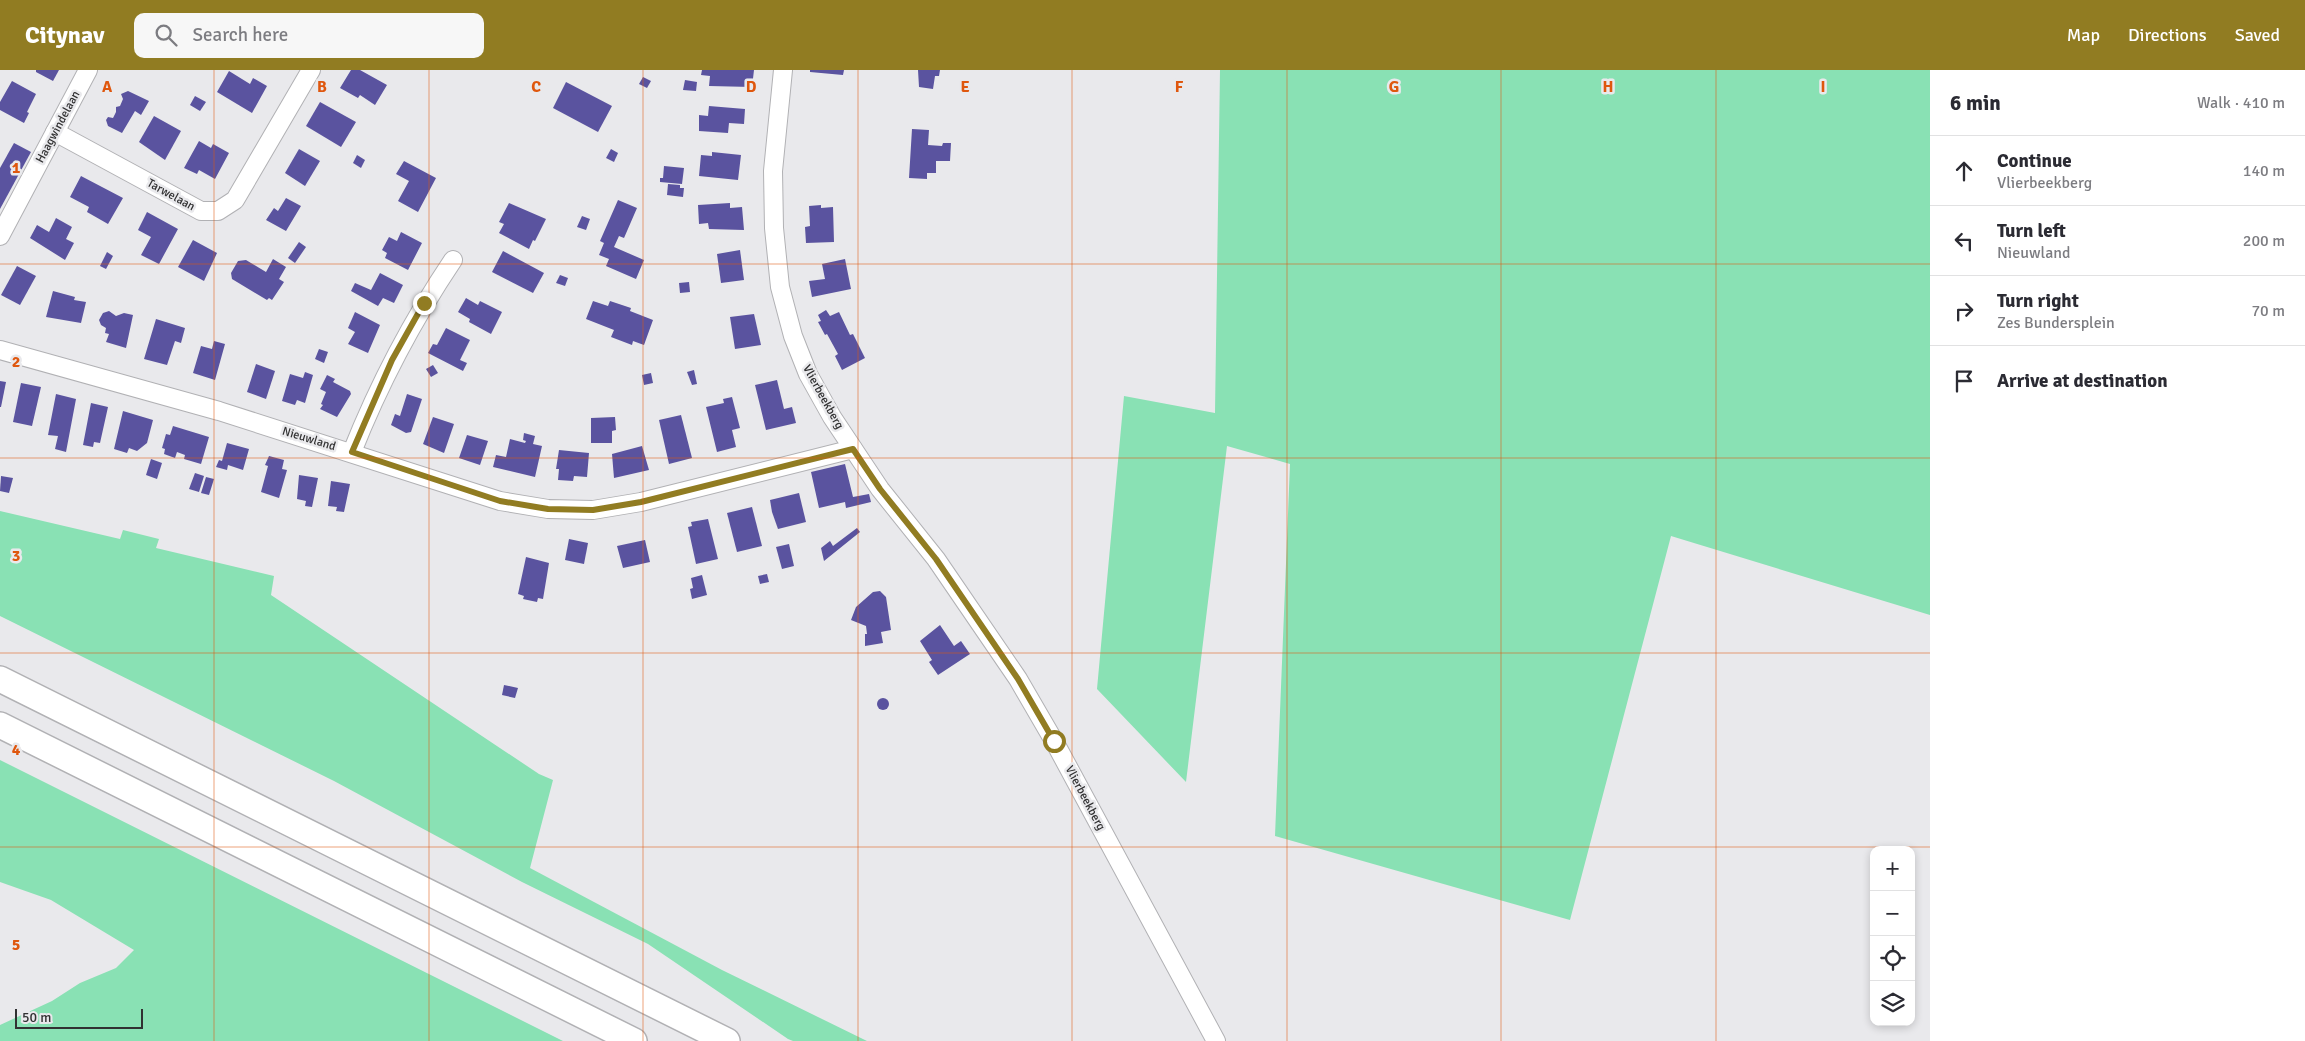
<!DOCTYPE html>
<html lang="en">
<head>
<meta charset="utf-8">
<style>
	body { margin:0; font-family:Signika,sans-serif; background:#f7f7f7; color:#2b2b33 }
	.controls { position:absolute; right:15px; bottom:15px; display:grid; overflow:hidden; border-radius:10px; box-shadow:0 2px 8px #0003 }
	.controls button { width:45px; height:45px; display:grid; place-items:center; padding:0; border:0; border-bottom:1px solid #e1e1e2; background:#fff; color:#2b2b33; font:25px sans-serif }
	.scale { position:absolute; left:15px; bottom:12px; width:128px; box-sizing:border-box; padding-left:5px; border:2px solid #313132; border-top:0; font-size:14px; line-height:18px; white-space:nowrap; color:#313132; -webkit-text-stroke:4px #e9e9ec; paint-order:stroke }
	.stop { position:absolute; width:15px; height:15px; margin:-11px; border:4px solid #917c22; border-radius:50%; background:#fff }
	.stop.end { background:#917c22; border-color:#fff; box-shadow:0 1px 5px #0008 }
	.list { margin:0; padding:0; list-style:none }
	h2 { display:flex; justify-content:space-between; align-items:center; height:65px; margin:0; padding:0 20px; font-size:21px }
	h2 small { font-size:16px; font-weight:400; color:#7c7c81 }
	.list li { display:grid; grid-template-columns:32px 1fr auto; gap:15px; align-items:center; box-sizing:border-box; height:70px; padding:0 20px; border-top:1px solid #e1e1e2 }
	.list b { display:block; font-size:19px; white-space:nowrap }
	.list p { margin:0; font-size:16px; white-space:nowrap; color:#7c7c81 }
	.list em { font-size:16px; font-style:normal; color:#7c7c81 }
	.icon { flex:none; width:28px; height:28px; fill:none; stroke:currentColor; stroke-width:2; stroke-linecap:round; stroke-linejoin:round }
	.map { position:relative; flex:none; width:1930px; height:971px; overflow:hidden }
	header { display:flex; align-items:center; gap:30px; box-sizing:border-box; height:70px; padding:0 25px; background:#917c22; color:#fff }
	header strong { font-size:24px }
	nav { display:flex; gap:28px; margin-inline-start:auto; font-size:18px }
	.search { width:350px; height:45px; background:#f7f7f7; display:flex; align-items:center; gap:12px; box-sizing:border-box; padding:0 18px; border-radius:10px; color:#7c7c81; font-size:19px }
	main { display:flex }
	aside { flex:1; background:#fff }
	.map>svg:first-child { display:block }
	.green { fill:#89e1b4 }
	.building { fill:#5a539f }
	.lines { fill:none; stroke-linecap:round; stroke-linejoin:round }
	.minor-casing { stroke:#b1b1b4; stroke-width:20 }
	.highway-casing { stroke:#b1b1b4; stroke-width:28 }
	.minor { stroke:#fff; stroke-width:18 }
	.highway { stroke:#fff; stroke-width:25 }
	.route { stroke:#917c22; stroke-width:6 }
	.grid { fill:none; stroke:#df570e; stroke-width:1; stroke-opacity:0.55 }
	.labels { text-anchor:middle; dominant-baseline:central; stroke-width:5; stroke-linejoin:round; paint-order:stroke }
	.street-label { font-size:12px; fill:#313132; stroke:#e9e9ec }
	.grid-label { font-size:16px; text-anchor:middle; font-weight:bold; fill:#df570e; stroke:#e9e9ec; stroke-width:5; stroke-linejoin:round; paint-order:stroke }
</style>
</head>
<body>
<header>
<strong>Citynav</strong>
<div class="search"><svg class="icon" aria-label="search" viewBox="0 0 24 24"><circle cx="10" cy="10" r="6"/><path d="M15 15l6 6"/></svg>Search here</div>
<nav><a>Map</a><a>Directions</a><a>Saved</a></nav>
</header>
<main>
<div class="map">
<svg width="1930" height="971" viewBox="0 0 1930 971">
	<rect width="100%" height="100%" fill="#e9e9ec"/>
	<g class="green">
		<path d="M 1220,0 L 1930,0 L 1930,545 L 1671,466 L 1570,850 L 1275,766 L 1290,394 L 1227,376 L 1186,712 L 1097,619 L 1124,326 L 1215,343 Z"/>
		<path d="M 0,441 L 120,469 L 123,460 L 159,469 L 156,478 L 274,506 L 271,525 L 539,704 L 553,710 L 530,798 L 722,900 L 867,971 L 793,971 L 788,969 L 648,874 L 522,812 L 334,711 L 0,546 Z"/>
		<path d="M 0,690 L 563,971 L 0,971 L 0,955 L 52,931 L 80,913 L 116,898 L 134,880 L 51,830 L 0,812 Z"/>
	</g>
	<g class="building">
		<path d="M 36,0 L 59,0 L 53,11 L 36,2 Z"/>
		<path d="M 351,0 L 360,0 L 387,15 L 375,35 L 360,25 L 358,28 L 340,18 Z"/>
		<path d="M 702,0 L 754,0 L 752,17 L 709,16 L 710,6 L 701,5 Z"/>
		<path d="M 810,0 L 844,0 L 843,5 L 810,2 Z"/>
		<path d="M 918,0 L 940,0 L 939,6 L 935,6 L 933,19 L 919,17 Z"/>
		<path d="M 229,1 L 250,14 L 253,8 L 267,16 L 252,43 L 217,22 Z"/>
		<path d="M 643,7 L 651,11 L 647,18 L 639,14 Z"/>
		<path d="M 685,10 L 697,12 L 696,21 L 683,20 Z"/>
		<path d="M 12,11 L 36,24 L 27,42 L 29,43 L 24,53 L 0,40 L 0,32 Z"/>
		<path d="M 566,12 L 612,36 L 598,62 L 553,38 Z"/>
		<path d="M 128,21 L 149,31 L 141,45 L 135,41 L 122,63 L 108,56 L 106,50 L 108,47 L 113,48 L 116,42 L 116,37 L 120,36 L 123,29 L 121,24 Z"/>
		<path d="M 195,26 L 206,32 L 200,41 L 190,35 Z"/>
		<path d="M 320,32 L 356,52 L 341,77 L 306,56 Z"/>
		<path d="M 709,36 L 745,39 L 744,54 L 729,53 L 728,63 L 699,61 L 699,45 L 708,46 Z"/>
		<path d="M 154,46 L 181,61 L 165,90 L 139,72 Z"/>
		<path d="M 912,59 L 929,60 L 928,75 L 942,76 L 943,73 L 951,73 L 950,91 L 936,91 L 936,103 L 927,103 L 927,109 L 909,108 Z"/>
		<path d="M 199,71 L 211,78 L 213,74 L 229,83 L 215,109 L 199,100 L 197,104 L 184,98 Z"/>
		<path d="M 14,73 L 31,82 L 0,139 L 0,98 Z"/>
		<path d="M 299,79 L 320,91 L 305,116 L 285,103 Z"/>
		<path d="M 611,79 L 618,83 L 614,92 L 606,88 Z"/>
		<path d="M 712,82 L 741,85 L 738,110 L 699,106 L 701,85 L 712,86 Z"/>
		<path d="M 357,85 L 365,90 L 361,98 L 353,93 Z"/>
		<path d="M 404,91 L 436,108 L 418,142 L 398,131 L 409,111 L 396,104 Z"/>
		<path d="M 664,96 L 684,98 L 682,114 L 660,112 L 660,108 L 663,108 Z"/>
		<path d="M 81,106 L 123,128 L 108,154 L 87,142 L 89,137 L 70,127 Z"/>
		<path d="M 668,114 L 680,115 L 680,118 L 684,118 L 683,127 L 667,125 Z"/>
		<path d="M 286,128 L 301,136 L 286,161 L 266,150 L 274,138 L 278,141 Z"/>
		<path d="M 618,130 L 637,138 L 624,168 L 619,166 L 614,177 L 644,190 L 636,209 L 606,196 L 609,189 L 599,185 L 604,173 L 600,171 Z"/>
		<path d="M 509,133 L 546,149 L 535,171 L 533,170 L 529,179 L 499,163 L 504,154 L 499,152 Z"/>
		<path d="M 730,133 L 730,138 L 742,137 L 744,160 L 709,159 L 708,153 L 699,154 L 698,135 Z"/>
		<path d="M 821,135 L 821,138 L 833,137 L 834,172 L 806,173 L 805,157 L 810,156 L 809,136 Z"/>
		<path d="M 147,142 L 178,159 L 159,194 L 141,185 L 151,167 L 138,160 Z"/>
		<path d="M 582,146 L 590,149 L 586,160 L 577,157 Z"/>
		<path d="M 56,148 L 72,157 L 66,169 L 74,173 L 65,190 L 30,168 L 37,155 L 49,162 Z"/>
		<path d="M 401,162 L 422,173 L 408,200 L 385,188 L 387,183 L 382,180 L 389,167 L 397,171 Z"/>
		<path d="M 193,170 L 217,183 L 204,211 L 178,197 Z"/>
		<path d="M 299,172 L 306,177 L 295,193 L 288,188 Z"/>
		<path d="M 740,180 L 744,210 L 721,213 L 717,184 Z"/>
		<path d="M 503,181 L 544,203 L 533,223 L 492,202 Z"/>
		<path d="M 107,182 L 113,186 L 106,199 L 100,196 Z"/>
		<path d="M 273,189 L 286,197 L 279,209 L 284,212 L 272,230 L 269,228 L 267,230 L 232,209 L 231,203 L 238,191 L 246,190 L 266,202 Z"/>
		<path d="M 845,189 L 851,219 L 812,227 L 809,211 L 825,209 L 822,194 Z"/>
		<path d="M 17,196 L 36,206 L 20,235 L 1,225 Z"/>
		<path d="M 380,203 L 403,215 L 394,233 L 383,228 L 378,236 L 351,221 L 355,213 L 371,220 Z"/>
		<path d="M 560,205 L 568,208 L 565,216 L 556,213 Z"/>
		<path d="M 689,212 L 690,222 L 680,223 L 679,213 Z"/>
		<path d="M 53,221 L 75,227 L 74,230 L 86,232 L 81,253 L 46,247 Z"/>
		<path d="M 466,228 L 478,235 L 480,231 L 502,242 L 491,264 L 469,252 L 470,249 L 458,242 Z"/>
		<path d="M 593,231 L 608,236 L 610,231 L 631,238 L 630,241 L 653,250 L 644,275 L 633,271 L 632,275 L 611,267 L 614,260 L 586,249 Z"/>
		<path d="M 826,240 L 830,246 L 839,242 L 850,265 L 853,264 L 865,288 L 842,300 L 835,286 L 838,284 L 827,264 L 825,265 L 818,252 L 821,251 L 818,245 Z"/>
		<path d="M 109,241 L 116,246 L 124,243 L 133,245 L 126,278 L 106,272 L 109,264 L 105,263 L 106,258 L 101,255 L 99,250 L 103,243 Z"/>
		<path d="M 355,242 L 380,255 L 368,283 L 348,274 L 355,262 L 348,258 Z"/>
		<path d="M 754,244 L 761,275 L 735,279 L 730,247 Z"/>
		<path d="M 156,249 L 185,258 L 181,273 L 175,271 L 167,295 L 144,289 Z"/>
		<path d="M 446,258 L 470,270 L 460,290 L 467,293 L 463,301 L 428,283 L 433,274 L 437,275 Z"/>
		<path d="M 214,271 L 225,274 L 215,310 L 193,303 L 201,276 L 212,279 Z"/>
		<path d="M 319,279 L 328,282 L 324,293 L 315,289 Z"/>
		<path d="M 256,294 L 275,301 L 266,329 L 247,322 Z"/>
		<path d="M 433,295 L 438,303 L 431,307 L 426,299 Z"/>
		<path d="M 694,300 L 697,314 L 692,315 L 687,302 Z"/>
		<path d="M 305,302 L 313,305 L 305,333 L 297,330 L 295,335 L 282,331 L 290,304 L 303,308 Z"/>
		<path d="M 651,303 L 653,313 L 644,315 L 642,305 Z"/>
		<path d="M 327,305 L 335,309 L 333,312 L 350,321 L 351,324 L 337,347 L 320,339 L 323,335 L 321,334 L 326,322 L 320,319 Z"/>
		<path d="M 777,310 L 784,339 L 792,337 L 796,353 L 766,360 L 755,315 Z"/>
		<path d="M 0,311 L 6,312 L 1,337 L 0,337 Z"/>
		<path d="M 21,313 L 41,317 L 32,356 L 13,352 Z"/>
		<path d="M 56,324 L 76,329 L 66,382 L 55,379 L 58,366 L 48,365 Z"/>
		<path d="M 407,324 L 422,329 L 411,362 L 406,363 L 391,355 L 395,344 L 400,346 Z"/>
		<path d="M 732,327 L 740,358 L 732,360 L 736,377 L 717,382 L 706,337 L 724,333 L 723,329 Z"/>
		<path d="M 91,333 L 108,337 L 100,373 L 94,372 L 93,377 L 83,375 Z"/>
		<path d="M 123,341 L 153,350 L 147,373 L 137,381 L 129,378 L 127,383 L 114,379 Z"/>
		<path d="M 681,345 L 692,388 L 669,394 L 659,350 Z"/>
		<path d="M 433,347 L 454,354 L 444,383 L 423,374 Z"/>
		<path d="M 615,347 L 616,360 L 612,361 L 612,373 L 591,373 L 591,348 Z"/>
		<path d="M 173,356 L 209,367 L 201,394 L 184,389 L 185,385 L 177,382 L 175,388 L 164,384 L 165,379 L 162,378 L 166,364 L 170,365 Z"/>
		<path d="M 524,363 L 535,366 L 533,374 L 542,376 L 535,407 L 493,397 L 496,385 L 506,387 L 510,369 L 525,373 L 526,371 L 523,370 Z"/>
		<path d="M 467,365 L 488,371 L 480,395 L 459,388 Z"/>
		<path d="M 227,373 L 249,379 L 243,400 L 228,395 L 227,400 L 216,397 L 219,390 L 222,391 Z"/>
		<path d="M 642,376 L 649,400 L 614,408 L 612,384 Z"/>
		<path d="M 559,380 L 589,383 L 587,407 L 574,406 L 573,411 L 558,410 L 559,399 L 556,399 Z"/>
		<path d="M 269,386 L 284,390 L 282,399 L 287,400 L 279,428 L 261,422 L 268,396 L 265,395 Z"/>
		<path d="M 151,389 L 162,393 L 157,409 L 146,405 Z"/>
		<path d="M 845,394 L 853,427 L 869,424 L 871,432 L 846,438 L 845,432 L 819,438 L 811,402 Z"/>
		<path d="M 195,403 L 204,406 L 199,422 L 189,419 Z"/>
		<path d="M 299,405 L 318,408 L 312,437 L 305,436 L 306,431 L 297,429 Z"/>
		<path d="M 1,406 L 13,408 L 9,423 L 0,421 Z"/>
		<path d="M 206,407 L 214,409 L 209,425 L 201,423 Z"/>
		<path d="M 331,411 L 350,414 L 344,442 L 336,441 L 337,437 L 328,436 Z"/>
		<path d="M 799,423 L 806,452 L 778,459 L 772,442 L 770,430 Z"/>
		<path d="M 752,437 L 762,476 L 737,482 L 727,443 Z"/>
		<path d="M 708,449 L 718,489 L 696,494 L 688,457 L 692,456 L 691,452 Z"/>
		<path d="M 857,458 L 860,462 L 824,491 L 821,478 L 830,471 L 833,476 Z"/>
		<path d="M 569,469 L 588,473 L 584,494 L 565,490 Z"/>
		<path d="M 645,470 L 650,492 L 623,498 L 617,476 Z"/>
		<path d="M 789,474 L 794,496 L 782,499 L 776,477 Z"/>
		<path d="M 526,487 L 549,493 L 543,529 L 538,528 L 537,532 L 523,529 L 524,526 L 518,524 Z"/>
		<path d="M 767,504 L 769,512 L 760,514 L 758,506 Z"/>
		<path d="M 702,505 L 707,525 L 692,529 L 690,519 L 693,518 L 691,508 Z"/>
		<path d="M 880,521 L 886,527 L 891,560 L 881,562 L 883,573 L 865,576 L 865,564 L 867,564 L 866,556 L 851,550 L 856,537 L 873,522 Z"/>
		<path d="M 940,555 L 954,576 L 961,571 L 970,584 L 938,605 L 929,592 L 932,590 L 920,571 Z"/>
		<path d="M 504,615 L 518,618 L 515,628 L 502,625 Z"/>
		<circle cx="883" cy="634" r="6"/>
	</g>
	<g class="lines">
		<defs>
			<g id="minor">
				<path d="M 783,0 L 773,101 L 774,158 L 780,217 L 793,266 L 808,304 L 832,347 L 880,419 L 936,489 L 1018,609 L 1054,671 L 1216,971"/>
				<path d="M 55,62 L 201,141 L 218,141 L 235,130 L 311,0"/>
				<path d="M 0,166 L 88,0"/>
				<path d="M 0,280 L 219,341 L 500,431 L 548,439 L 593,440 L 641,432 L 853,379"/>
				<path d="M 352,382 C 379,314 412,251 453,190"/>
			</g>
			<g id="highway">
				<path d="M 0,609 L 727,971"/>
				<path d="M 0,655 L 634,971"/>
			</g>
		</defs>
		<use href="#minor" class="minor-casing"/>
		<use href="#highway" class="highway-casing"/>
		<use href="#minor" class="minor"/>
		<use href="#highway" class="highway"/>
	</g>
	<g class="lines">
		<path class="route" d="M 424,233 L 392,290 L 352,382 L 500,431 L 548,439 L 593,440 L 641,432 L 853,379 L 880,419 L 936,489 L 1018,609 L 1054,671"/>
	</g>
	<path class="grid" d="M 214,0 L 214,971M 429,0 L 429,971M 643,0 L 643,971M 858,0 L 858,971M 1072,0 L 1072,971M 1287,0 L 1287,971M 1501,0 L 1501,971M 1716,0 L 1716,971M 0,194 L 1930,194M 0,388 L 1930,388M 0,583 L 1930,583M 0,777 L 1930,777"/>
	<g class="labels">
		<g class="street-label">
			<text transform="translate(58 57) rotate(-62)">Haagwindelaan</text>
			<text transform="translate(171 125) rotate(29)">Tarwelaan</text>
			<text transform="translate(823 327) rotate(61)">Vlierbeekberg</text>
			<text transform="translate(309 369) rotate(17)">Nieuwland</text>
			<text transform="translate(1085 728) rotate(62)">Vlierbeekberg</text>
		</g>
	</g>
	<g class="grid-label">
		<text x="107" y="22">A</text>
		<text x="322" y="22">B</text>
		<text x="536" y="22">C</text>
		<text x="751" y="22">D</text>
		<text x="965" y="22">E</text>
		<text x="1179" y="22">F</text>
		<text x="1394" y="22">G</text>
		<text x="1608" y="22">H</text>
		<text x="1823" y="22">I</text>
		<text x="16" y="103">1</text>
		<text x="16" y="297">2</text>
		<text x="16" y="491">3</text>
		<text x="16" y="685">4</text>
		<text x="16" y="880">5</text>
	</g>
</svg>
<div class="controls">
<button>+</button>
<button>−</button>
<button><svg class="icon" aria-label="locate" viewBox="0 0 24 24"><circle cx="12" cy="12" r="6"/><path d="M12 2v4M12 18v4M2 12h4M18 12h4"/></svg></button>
<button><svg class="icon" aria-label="layers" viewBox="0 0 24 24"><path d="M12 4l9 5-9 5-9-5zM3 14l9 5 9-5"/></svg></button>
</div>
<div class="scale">50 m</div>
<div class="stop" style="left:1054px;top:671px"></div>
<div class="stop end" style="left:424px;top:233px"></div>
</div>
<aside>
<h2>6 min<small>Walk · 410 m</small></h2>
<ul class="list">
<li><svg class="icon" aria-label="ahead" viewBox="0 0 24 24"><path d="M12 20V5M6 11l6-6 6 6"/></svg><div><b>Continue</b><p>Vlierbeekberg</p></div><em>140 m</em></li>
<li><svg class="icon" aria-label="left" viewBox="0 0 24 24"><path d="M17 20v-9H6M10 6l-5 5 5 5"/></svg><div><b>Turn left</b><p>Nieuwland</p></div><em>200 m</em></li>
<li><svg class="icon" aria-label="right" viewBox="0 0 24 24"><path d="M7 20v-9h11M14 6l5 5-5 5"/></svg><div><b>Turn right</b><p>Zes Bundersplein</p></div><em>70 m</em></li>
<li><svg class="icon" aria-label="arrive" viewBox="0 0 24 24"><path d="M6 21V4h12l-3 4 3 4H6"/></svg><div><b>Arrive at destination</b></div></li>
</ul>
</aside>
</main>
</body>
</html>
